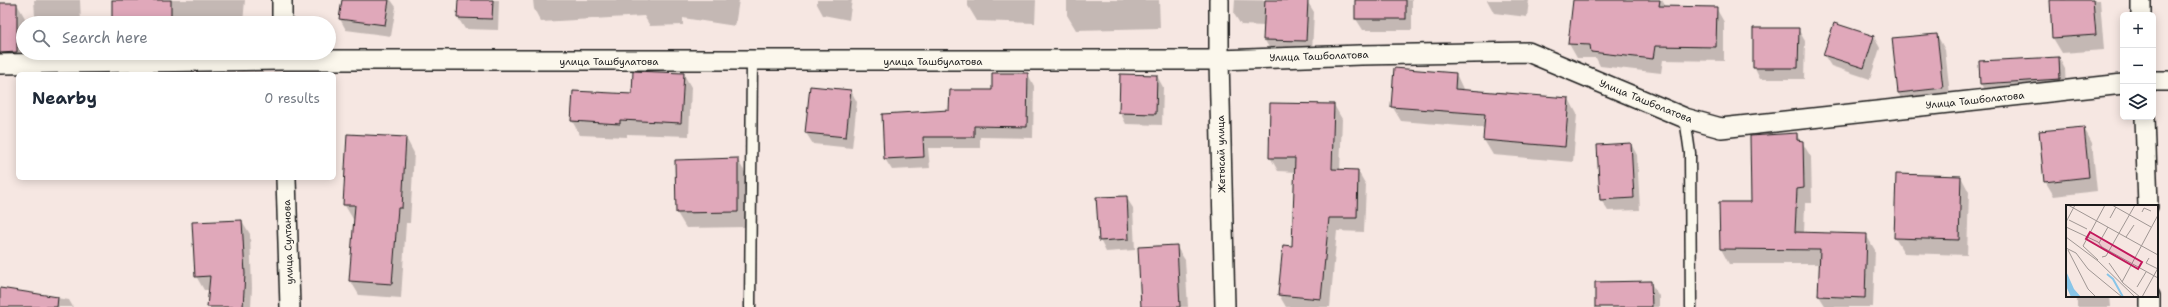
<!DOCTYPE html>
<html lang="en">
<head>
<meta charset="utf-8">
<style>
	body { margin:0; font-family:"Shantell Sans",sans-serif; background:#f2f2f3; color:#1f2937 }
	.controls { position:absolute; right:12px; top:12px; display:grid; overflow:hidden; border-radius:6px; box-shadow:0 2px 10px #0003 }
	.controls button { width:36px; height:36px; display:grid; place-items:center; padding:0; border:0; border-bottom:1px solid #e0e1e3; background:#fff; color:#1f2937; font:20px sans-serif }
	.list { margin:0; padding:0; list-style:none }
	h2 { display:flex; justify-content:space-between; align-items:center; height:52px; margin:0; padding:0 16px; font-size:17px }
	h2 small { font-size:13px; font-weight:400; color:#747a83 }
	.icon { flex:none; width:22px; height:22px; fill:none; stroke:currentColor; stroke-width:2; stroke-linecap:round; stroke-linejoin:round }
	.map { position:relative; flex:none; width:2168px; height:307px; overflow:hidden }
	.search { position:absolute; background:#fff; box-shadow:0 2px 10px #0003; left:16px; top:16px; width:320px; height:44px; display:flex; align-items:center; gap:10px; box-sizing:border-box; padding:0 14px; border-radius:22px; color:#747a83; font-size:15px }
	.panel { position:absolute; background:#fff; box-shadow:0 2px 10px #0003; left:16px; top:72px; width:320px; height:108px; border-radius:6px }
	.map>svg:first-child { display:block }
	.shadow { fill:#0003 }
	.building { fill:#e0a8ba; stroke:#1c1c1c }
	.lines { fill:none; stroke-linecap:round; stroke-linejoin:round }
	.lane-casing { stroke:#1c1c1c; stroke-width:13 }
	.street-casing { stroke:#1c1c1c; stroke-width:22 }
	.lane { stroke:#fbf7ec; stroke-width:10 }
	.street { stroke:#fbf7ec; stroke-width:19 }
	.labels { text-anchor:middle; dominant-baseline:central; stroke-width:4; stroke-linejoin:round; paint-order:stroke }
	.street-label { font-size:10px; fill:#1c1c1c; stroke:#fbf7ec }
	.inset-river { fill:none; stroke:#88c5e8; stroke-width:2 }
	.inset-road { fill:none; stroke:#9f9693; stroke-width:1 }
	.view { fill:#c2185b; fill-opacity:0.15; stroke:#c2185b; stroke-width:2 }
	.inset-edge { fill:none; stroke:#1c1c1c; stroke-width:2 }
</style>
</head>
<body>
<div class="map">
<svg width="2168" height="307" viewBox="0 0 2168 307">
	<rect width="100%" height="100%" fill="#f6e7e2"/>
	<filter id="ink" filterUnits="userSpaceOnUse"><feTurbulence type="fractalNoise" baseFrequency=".025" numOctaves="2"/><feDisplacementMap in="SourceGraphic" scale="8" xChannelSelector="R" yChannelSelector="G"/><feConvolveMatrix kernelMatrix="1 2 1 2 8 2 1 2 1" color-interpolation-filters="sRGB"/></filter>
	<g filter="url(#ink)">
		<g class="shadow">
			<path d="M 34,0 L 80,0 L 81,23 L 39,23 L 35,16 Z"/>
			<path d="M 113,0 L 245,0 L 243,23 L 113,23 Z"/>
			<path d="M 343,0 L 391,0 L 396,7 L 391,36 L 346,30 L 340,19 Z"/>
			<path d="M 459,0 L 499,0 L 498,30 L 465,29 L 458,18 Z"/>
			<path d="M 533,0 L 739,0 L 735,26 L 683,18 L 683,25 L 650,26 L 644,16 L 541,22 L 534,9 Z"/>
			<path d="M 817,0 L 852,0 L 849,20 L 823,15 L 817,4 Z"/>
			<path d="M 968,0 L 1036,0 L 1035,23 L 977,21 L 968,6 Z"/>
			<path d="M 1067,0 L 1159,0 L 1160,28 L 1076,30 L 1067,15 Z"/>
			<path d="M 1235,0 L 1307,1 L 1314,12 L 1312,52 L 1271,51 L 1264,39 L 1265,26 L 1241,25 L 1234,14 Z"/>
			<path d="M 1356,0 L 1412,0 L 1412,30 L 1363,30 L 1356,19 Z"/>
			<path d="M 1487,0 L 1529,0 L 1527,17 L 1494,13 Z"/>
			<path d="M 1574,0 L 1662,0 L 1666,7 L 1716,8 L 1724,22 L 1724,61 L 1663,60 L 1661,73 L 1600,66 L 1596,58 L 1577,58 L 1569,44 Z"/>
			<path d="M 2051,0 L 2100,0 L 2104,50 L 2062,53 L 2053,38 Z"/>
			<path d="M 0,4 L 17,4 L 25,18 L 25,23 L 23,23 L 23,53 L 25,53 L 25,67 L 0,67 Z"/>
			<path d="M 1798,29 L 1805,41 L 1804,79 L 1760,79 L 1754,67 Z"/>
			<path d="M 1937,35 L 1945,50 L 1951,103 L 1907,108 L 1898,93 Z"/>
			<path d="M 1874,37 L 1880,48 L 1870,79 L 1831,66 L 1824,55 Z"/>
			<path d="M 2059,58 L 2065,69 L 2066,90 L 1987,95 L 1981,84 Z"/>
			<path d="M 683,73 L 691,87 L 689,136 L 627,134 L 627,137 L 580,135 L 572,121 Z"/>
			<path d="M 1028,74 L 1034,86 L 1033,138 L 980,137 L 980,148 L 928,148 L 930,168 L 892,170 L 885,159 L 883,115 L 950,111 Z"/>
			<path d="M 1456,74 L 1464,91 L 1569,99 L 1577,114 L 1573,162 L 1493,155 L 1484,140 L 1485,128 L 1401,121 L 1392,106 Z"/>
			<path d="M 1157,76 L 1163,87 L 1162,125 L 1126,124 L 1120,112 Z"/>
			<path d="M 851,91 L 857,102 L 852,148 L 813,144 L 806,133 Z"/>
			<path d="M 1334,105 L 1342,119 L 1340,170 L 1358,171 L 1366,185 L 1364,232 L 1337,231 L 1330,307 L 1286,307 L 1279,295 L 1293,247 L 1296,172 L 1278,171 L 1270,157 Z"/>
			<path d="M 2084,128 L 2092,143 L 2097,191 L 2054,196 L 2045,181 Z"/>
			<path d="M 1797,134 L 1811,157 L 1812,203 L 1805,203 L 1804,233 L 1866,235 L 1875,250 L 1873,307 L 1826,307 L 1819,296 L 1820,264 L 1729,264 L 1721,249 L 1720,203 L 1752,203 Z"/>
			<path d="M 406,138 L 414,153 L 410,223 L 406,223 L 401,298 L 359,295 L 350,280 L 355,220 L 353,219 L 344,204 Z"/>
			<path d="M 1631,144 L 1637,155 L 1640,210 L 1608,211 L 1601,200 L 1598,146 Z"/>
			<path d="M 737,159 L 746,174 L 746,227 L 686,228 L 677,213 Z"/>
			<path d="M 1897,175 L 1961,177 L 1969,192 L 1967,255 L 1904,253 L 1895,238 Z"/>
			<path d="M 1126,197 L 1133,208 L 1135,250 L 1106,252 L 1100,240 Z"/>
			<path d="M 242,221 L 250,234 L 252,288 L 251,307 L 208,307 L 210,290 L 204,290 L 196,276 Z"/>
			<path d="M 1176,246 L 1185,260 L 1188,307 L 1142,307 Z"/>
			<path d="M 1650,282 L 1659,296 L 1659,307 L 1596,307 Z"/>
			<path d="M 0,289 L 69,300 L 73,307 L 0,307 Z"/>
			<path d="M 2077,296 L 2110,296 L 2111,307 L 2077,307 Z"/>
		</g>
		<g class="building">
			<rect x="112" y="0" width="59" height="23"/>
			<path d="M 342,0 L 389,0 L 385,25 L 339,19 Z"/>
			<path d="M 458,0 L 493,0 L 492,19 L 457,18 Z"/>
			<path d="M 1265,0 L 1308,0 L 1306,41 L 1263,40 Z"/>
			<rect x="1355" y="0" width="51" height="19"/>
			<path d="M 1573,0 L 1660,0 L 1659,6 L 1717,7 L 1716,47 L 1655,46 L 1653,59 L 1591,52 L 1590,45 L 1568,44 Z"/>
			<path d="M 2050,0 L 2093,0 L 2096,35 L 2052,38 Z"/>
			<path d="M 0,3 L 17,3 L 17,52 L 0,53 Z"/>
			<path d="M 1834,23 L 1874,36 L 1864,68 L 1823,55 Z"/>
			<path d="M 1753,28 L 1799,28 L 1798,68 L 1753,68 Z"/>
			<path d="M 1937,34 L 1943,88 L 1898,93 L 1892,38 Z"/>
			<path d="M 2059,57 L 2060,79 L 1980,84 L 1979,61 Z"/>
			<path d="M 1394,68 L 1456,73 L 1455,89 L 1569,98 L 1565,147 L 1483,140 L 1485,114 L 1391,107 Z"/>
			<path d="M 633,71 L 684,73 L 681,123 L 620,120 L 620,124 L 571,121 L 573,91 L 632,94 Z"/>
			<path d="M 992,73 L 1028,73 L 1027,127 L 974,126 L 974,137 L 923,137 L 924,157 L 884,159 L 882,114 L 949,110 L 950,90 L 992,90 Z"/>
			<path d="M 1120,74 L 1157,75 L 1156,114 L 1119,113 Z"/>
			<path d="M 810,86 L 851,90 L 846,137 L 805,133 Z"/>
			<path d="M 1270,103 L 1334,104 L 1332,169 L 1358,170 L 1357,218 L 1329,218 L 1321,299 L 1278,295 L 1283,245 L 1292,246 L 1295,158 L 1269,158 Z"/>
			<path d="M 2084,127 L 2089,177 L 2044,182 L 2039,131 Z"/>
			<path d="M 1797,133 L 1797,140 L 1803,141 L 1804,188 L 1797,189 L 1795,232 L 1867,234 L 1865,298 L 1818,296 L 1820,250 L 1720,249 L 1719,202 L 1751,202 L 1750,136 Z"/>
			<path d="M 347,134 L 406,137 L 402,208 L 398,208 L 392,284 L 349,281 L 355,205 L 343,205 Z"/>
			<path d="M 1631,143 L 1634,198 L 1600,200 L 1597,145 Z"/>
			<path d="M 738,158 L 738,212 L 676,213 L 675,160 Z"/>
			<path d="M 1896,174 L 1961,176 L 1959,240 L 1894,238 Z"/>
			<path d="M 1127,196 L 1129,239 L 1099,241 L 1096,197 Z"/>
			<path d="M 242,220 L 245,274 L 243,307 L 207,307 L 210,276 L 195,277 L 192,222 Z"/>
			<path d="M 1177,245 L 1180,307 L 1141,307 L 1138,247 Z"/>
			<path d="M 1651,281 L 1652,307 L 1595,307 L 1595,282 Z"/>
			<path d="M 0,288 L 58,297 L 57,307 L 0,307 Z"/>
		</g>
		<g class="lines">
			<defs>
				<g id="lane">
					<path d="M 1685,118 L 1690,153 L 1691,307"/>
					<path d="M 750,307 L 752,61"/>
				</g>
				<g id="street">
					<path d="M 282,0 L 282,23"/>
					<path d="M 1219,0 L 1219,60 L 1225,307"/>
					<path d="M 2141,0 L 2141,15"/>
					<path d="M 0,64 L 283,60 L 1219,60 L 1361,55 L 1528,52 L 1685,118 L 1721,128 L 2123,84"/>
					<path d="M 2153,81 L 2168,81"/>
					<path d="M 2145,117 L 2148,206"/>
					<path d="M 286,178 L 290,307"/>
					<path d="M 2150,296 L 2150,307"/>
				</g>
			</defs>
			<use href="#lane" class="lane-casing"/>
			<use href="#street" class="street-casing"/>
			<use href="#lane" class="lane"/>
			<use href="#street" class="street"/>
		</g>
	</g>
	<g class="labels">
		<g class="street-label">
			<text transform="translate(1319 56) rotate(-2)">Улица Ташболатова</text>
			<text x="609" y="61">улица Ташбулатова</text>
			<text x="933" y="61">улица Ташбулатова</text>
			<text transform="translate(1975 100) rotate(-6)">Улица Ташболатова</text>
			<text transform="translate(1646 101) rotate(22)">Улица Ташболатова</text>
			<text transform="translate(1221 154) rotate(-91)">Жетысай улица</text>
			<text transform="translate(288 242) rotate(-92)">улица Султанова</text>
		</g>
	</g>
	<g transform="translate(2066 205)">
		<rect width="92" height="92" fill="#f6e7e2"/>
		<path d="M 0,66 L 8,84 L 15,92 L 5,92 L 0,81 Z" fill="#88c5e8"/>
		<path class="inset-river" d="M 41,69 L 47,74 L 57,92"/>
		<path class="inset-road" d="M 2,0 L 92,50M 46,0 L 85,22M 76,7 L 78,3 L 85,6M 44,13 L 50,2M 3,15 L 21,24M 0,17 L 9,0M 0,22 L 32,37 L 36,42 L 92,73M 0,32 L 32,56 L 69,92M 60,32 L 68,20M 33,38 L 42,22M 0,43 L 10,48 L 22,64 L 56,92M 2,45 L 22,84 L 30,92M 36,52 L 40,51 L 69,0M 83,53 L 80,58 L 92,64M 32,55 L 17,41 L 39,0M 43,58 L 57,78 L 74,92M 56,77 L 92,10M 71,82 L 80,67M 76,92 L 92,63"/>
		<path class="view" d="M 24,27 L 76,57 L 72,64 L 20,34 Z"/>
		<rect width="92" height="92" class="inset-edge"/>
	</g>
</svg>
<div class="controls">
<button>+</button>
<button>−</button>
<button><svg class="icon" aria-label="layers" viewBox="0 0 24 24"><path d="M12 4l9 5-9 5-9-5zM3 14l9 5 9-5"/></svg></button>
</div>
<div class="search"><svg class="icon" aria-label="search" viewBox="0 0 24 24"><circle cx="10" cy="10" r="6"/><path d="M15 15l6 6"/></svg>Search here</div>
<section class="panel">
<h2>Nearby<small>0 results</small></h2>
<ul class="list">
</ul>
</section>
</div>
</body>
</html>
